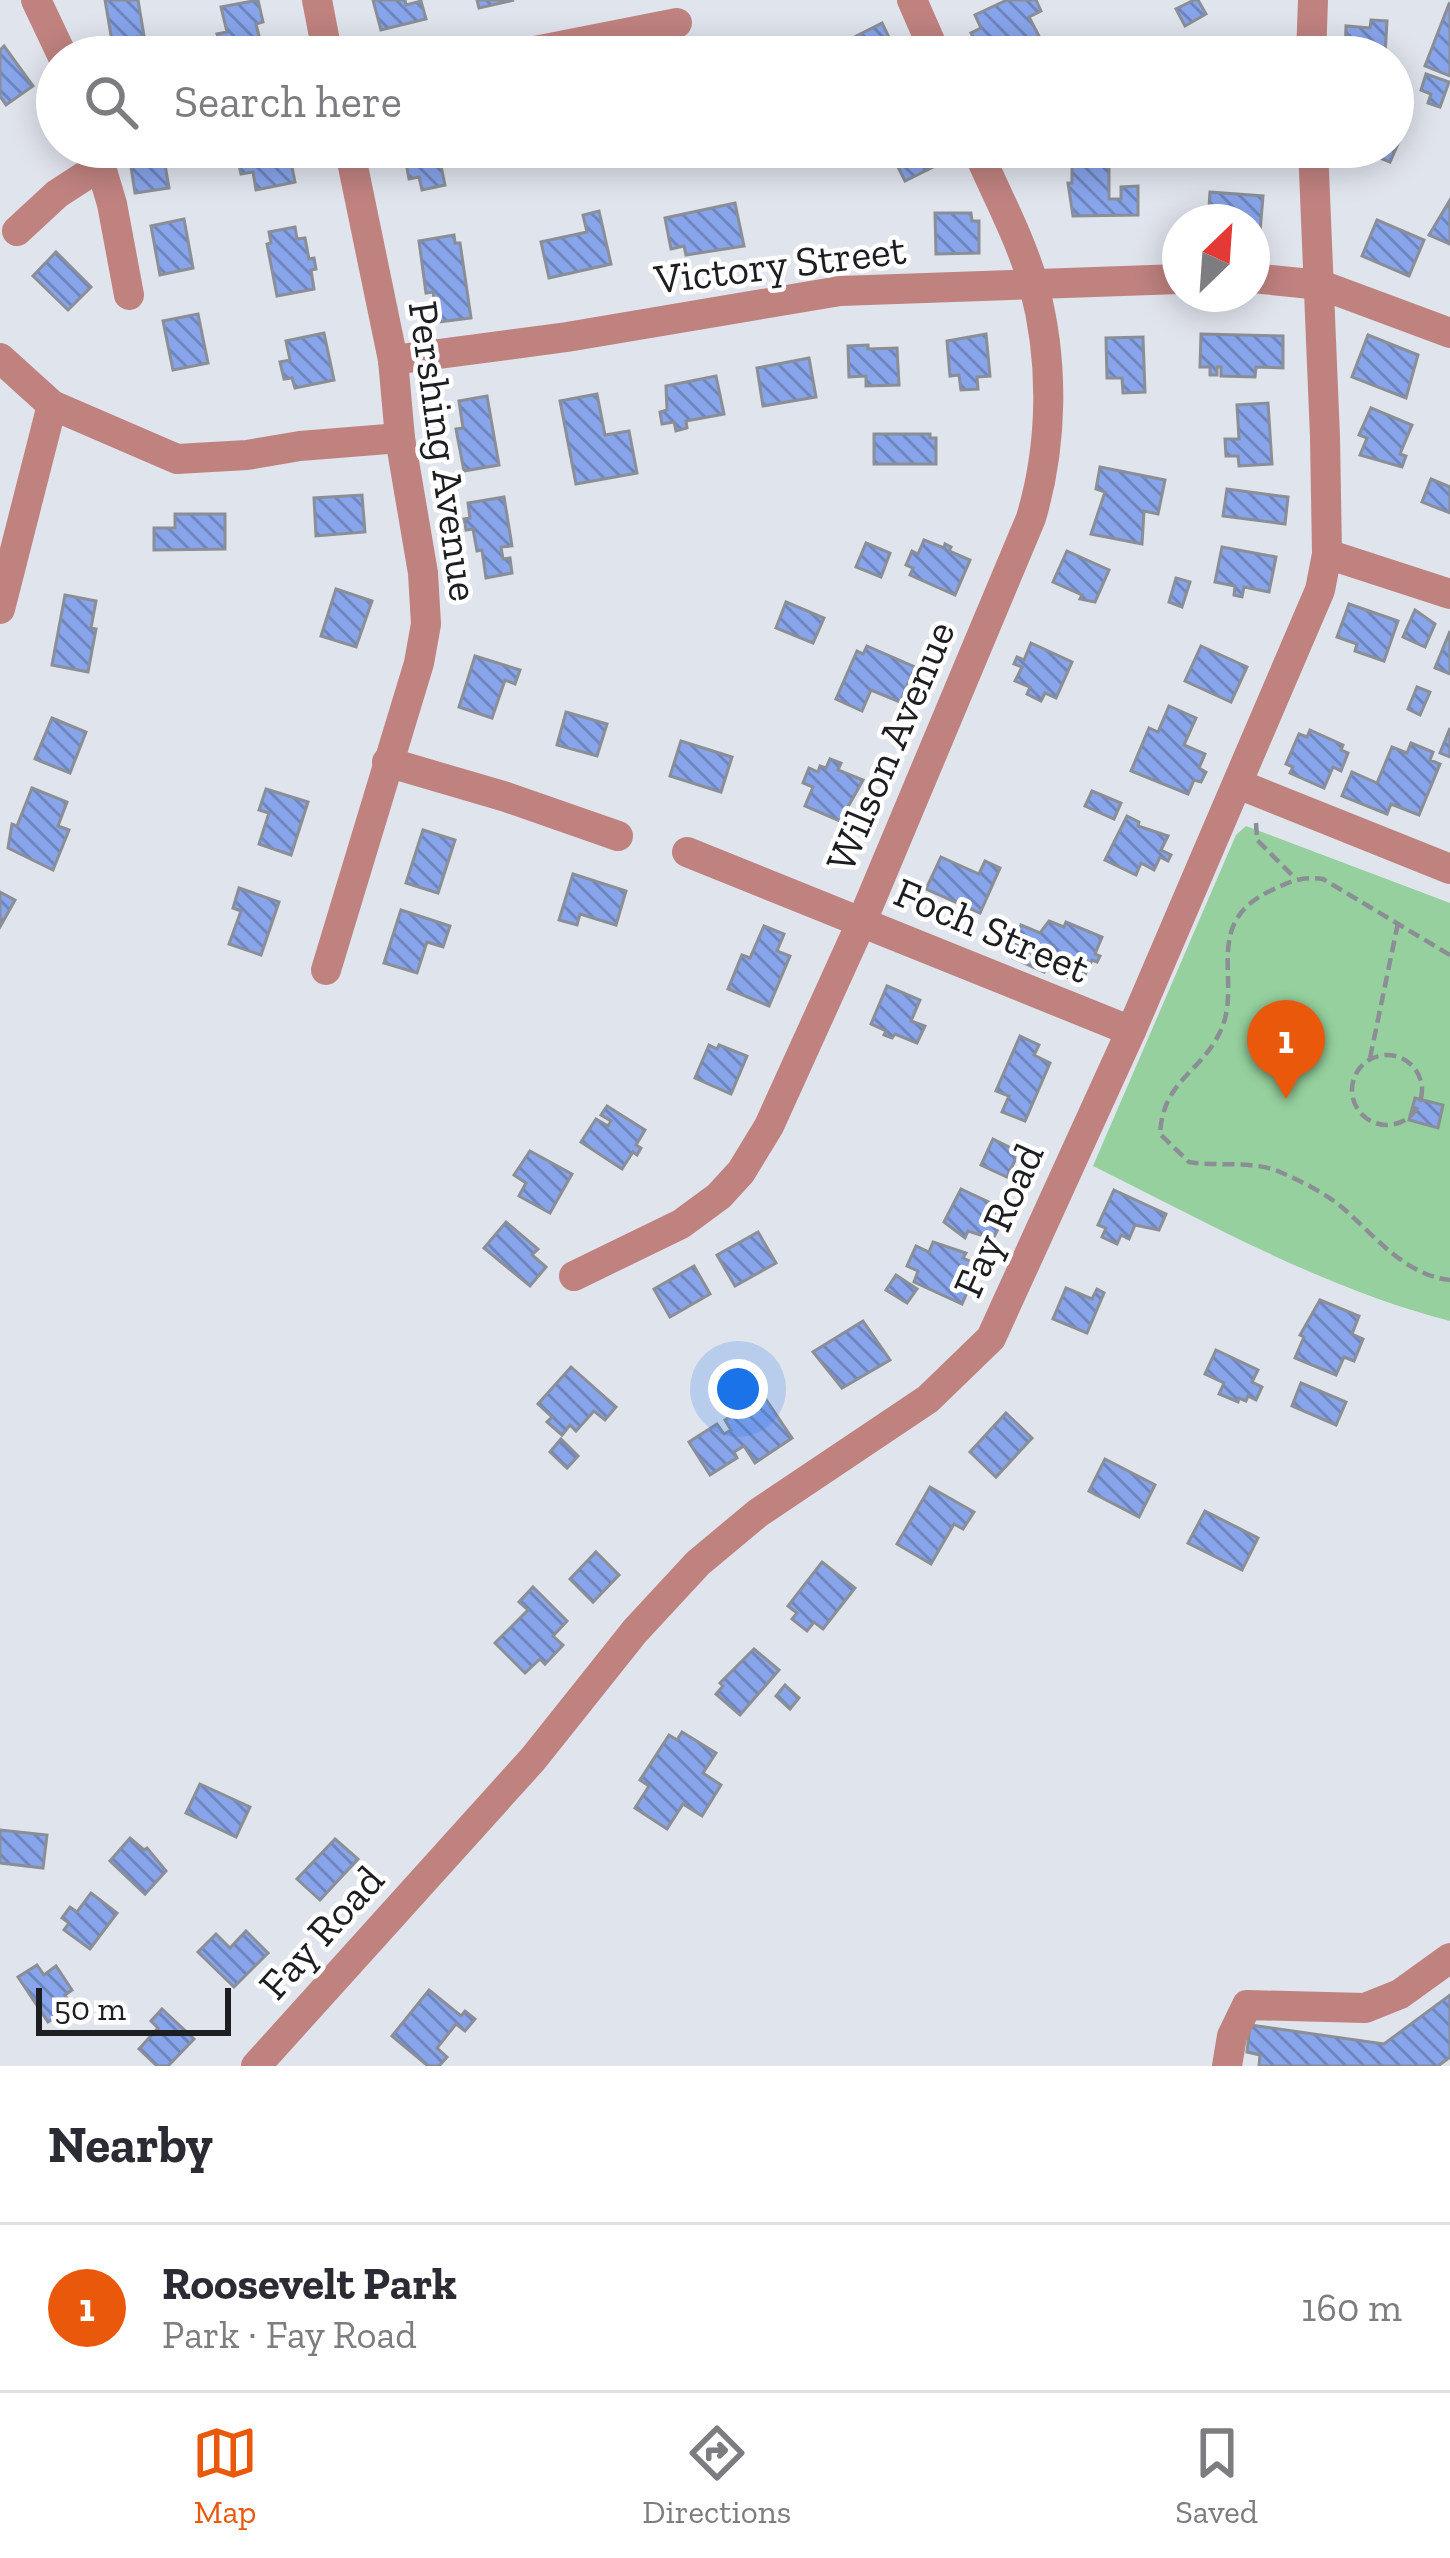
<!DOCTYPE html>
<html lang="en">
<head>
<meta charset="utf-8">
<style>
	body { margin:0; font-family:"Zilla Slab",serif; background:#f7f7f7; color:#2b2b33 }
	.compass { position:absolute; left:1162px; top:204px; width:108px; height:108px; border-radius:50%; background:#fff; box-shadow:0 6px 30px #0003; rotate:25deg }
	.scale { position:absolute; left:36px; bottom:30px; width:195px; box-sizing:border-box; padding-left:12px; border:6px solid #1c1e21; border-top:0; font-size:33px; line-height:42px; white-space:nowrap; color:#1c1e21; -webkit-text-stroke:9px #fff; paint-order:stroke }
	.you { position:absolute; left:738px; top:1389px; width:42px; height:42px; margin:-30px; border:9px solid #fff; border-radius:50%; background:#1a73e8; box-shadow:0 0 0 18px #1a73e833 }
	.badge { display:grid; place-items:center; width:78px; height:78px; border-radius:50%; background:#ea580c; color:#fff; font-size:39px; font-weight:700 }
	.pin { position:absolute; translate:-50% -99px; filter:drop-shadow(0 3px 6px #0008) }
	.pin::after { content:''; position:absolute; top:63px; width:42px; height:36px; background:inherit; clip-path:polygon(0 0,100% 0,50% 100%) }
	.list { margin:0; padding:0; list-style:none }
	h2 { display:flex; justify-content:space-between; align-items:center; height:156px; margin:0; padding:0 48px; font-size:51px }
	h2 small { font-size:39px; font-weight:400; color:#7c7c81 }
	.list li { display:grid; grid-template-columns:78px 1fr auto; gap:36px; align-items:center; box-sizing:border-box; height:168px; padding:0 48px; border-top:3px solid #e1e1e2 }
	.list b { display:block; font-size:45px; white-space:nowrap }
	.list p { margin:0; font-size:39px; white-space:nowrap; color:#7c7c81 }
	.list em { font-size:39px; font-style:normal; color:#7c7c81 }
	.icon { flex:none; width:66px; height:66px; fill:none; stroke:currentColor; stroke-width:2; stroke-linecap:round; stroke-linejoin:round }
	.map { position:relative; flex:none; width:1450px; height:2066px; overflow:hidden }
	.search { position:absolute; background:#fff; box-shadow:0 6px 30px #0003; left:36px; right:36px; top:36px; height:132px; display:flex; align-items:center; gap:30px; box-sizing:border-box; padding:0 42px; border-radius:66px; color:#7c7c81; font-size:45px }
	.sheet { height:324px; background:#fff }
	nav { display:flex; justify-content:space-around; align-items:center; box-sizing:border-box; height:168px; border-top:3px solid #e1e1e2; background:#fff; font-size:33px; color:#7c7c81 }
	nav a { display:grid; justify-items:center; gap:6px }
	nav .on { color:#ea580c }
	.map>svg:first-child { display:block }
	.park { fill:#96d09e }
	.building { fill:url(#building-back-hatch); stroke:#8a8e96; stroke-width:3 }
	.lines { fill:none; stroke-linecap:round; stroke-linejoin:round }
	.path { stroke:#8b8e94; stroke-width:4.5; stroke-dasharray:12 6; stroke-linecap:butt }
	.minor { stroke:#bf827f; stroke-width:30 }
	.labels { text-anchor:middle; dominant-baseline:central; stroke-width:9; stroke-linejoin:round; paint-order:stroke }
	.street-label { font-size:42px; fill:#1c1e21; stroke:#fff }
</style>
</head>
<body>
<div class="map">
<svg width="1450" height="2066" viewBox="0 0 1450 2066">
	<defs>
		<pattern id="building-back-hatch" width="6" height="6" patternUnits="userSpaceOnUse" patternTransform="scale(3)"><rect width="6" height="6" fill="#88a4eb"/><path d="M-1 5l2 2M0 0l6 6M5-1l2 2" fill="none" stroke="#6e85be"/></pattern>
	</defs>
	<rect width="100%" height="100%" fill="#e0e4ed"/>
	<path class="park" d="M 1246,826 L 1450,903 L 1450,1321 C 1325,1289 1208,1223 1093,1166 L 1236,835 Z"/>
	<g class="building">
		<path d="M 105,0 L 138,0 L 144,36 L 112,41 Z"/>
		<path d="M 258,0 L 263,22 L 256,24 L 262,48 L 248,52 L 249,57 L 232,57 L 228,41 L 220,43 L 217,34 L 227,32 L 221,7 Z"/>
		<path d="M 373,0 L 405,0 L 406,5 L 421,1 L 426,19 L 381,30 Z"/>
		<path d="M 477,0 L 514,0 L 479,8 Z"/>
		<path d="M 1007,0 L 1036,0 L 1041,11 L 1029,17 L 1039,36 L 1004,54 L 1001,48 L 983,57 L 971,33 L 981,28 L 975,15 Z"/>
		<path d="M 1194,0 L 1198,0 L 1206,14 L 1185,26 L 1176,9 Z"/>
		<path d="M 1449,4 L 1450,5 L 1450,76 L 1425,66 Z"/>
		<path d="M 1371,20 L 1387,21 L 1385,55 L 1345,53 L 1346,26 L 1370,28 Z"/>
		<path d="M 882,23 L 896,52 L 885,57 L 848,57 L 841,44 Z"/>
		<path d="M 4,46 L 33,86 L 6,105 L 0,96 L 0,50 Z"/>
		<path d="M 1214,49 L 1259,51 L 1259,57 L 1213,57 Z"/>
		<path d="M 1426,74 L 1449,82 L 1440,107 L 1428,103 L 1431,94 L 1421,90 Z"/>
		<path d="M 1393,100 L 1409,107 L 1403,121 L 1407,123 L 1390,162 L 1356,148 L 1393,147 Z"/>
		<path d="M 128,147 L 162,147 L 169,188 L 135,193 Z"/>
		<path d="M 248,147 L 288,147 L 295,182 L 256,190 L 253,172 L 241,174 L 237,155 L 249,153 Z"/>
		<path d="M 403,147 L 437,147 L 445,185 L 422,190 L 419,177 L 409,179 Z"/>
		<path d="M 888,147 L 931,147 L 939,164 L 905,181 Z"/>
		<path d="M 1072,164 L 1109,164 L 1109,199 L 1121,199 L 1121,187 L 1138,186 L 1138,215 L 1073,216 L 1068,183 L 1072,183 Z"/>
		<path d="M 1210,192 L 1263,196 L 1260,232 L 1252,237 L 1252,222 L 1208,222 Z"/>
		<path d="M 1450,200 L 1450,244 L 1429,235 Z"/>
		<path d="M 735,203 L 744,246 L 686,255 L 684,246 L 671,249 L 665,218 Z"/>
		<path d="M 599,211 L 611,264 L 549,278 L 541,242 L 587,232 L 583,215 Z"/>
		<path d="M 935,213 L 971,213 L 972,221 L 979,221 L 979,253 L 936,254 Z"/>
		<path d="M 184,219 L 193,268 L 160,275 L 151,226 Z"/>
		<path d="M 1377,220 L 1424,240 L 1409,276 L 1362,256 Z"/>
		<path d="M 295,227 L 297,239 L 305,238 L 309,259 L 314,258 L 316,269 L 311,270 L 314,289 L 277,296 L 267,244 L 271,243 L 269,232 Z"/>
		<path d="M 454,235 L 455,243 L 460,243 L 471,318 L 438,322 L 433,292 L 426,293 L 419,241 Z"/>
		<path d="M 56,252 L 91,287 L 68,310 L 33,276 Z"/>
		<path d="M 198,314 L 208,363 L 173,370 L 163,321 Z"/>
		<path d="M 324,333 L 334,380 L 295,388 L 292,378 L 284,379 L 280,362 L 290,360 L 286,341 Z"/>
		<path d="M 986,334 L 990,376 L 977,377 L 978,389 L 961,390 L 959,375 L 950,376 L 947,341 Z"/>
		<path d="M 1201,334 L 1283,336 L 1283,368 L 1256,367 L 1255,377 L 1221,376 L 1221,367 L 1217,367 L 1217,375 L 1210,375 L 1210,367 L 1200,367 Z"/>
		<path d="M 1368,335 L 1418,355 L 1406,398 L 1352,377 Z"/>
		<path d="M 1143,337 L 1145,392 L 1123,393 L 1122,378 L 1107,378 L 1106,338 Z"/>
		<path d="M 868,345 L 868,349 L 897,348 L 899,385 L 866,386 L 866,376 L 849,377 L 848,346 Z"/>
		<path d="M 809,358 L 816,397 L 763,406 L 757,368 Z"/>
		<path d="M 716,376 L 724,414 L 686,421 L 687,428 L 676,431 L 674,422 L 662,424 L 660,412 L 667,410 L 666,386 Z"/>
		<path d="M 597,394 L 605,435 L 629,431 L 637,473 L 576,484 L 560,401 Z"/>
		<path d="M 487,396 L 499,465 L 464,471 L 456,429 L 463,428 L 459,401 Z"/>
		<path d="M 1268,403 L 1272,464 L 1239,466 L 1238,456 L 1226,456 L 1225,439 L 1239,439 L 1237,405 Z"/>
		<path d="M 1371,408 L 1412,425 L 1400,454 L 1406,456 L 1402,467 L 1360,455 L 1367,438 L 1359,435 Z"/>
		<path d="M 874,434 L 930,434 L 930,438 L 936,438 L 936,464 L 874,464 Z"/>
		<path d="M 1100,467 L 1165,480 L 1158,514 L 1144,511 L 1142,544 L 1091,534 L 1105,492 L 1096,489 Z"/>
		<path d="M 1431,479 L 1450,487 L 1450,513 L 1422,502 Z"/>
		<path d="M 1227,489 L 1288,497 L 1285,524 L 1223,516 Z"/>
		<path d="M 362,495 L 365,532 L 316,536 L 314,498 Z"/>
		<path d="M 504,497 L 512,546 L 501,547 L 503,559 L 510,558 L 512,573 L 486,578 L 482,550 L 477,551 L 473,529 L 466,530 L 464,519 L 470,518 L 468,503 Z"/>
		<path d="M 175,514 L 225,514 L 225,549 L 154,550 L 154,528 L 175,528 Z"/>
		<path d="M 924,540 L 944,548 L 945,544 L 951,547 L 949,551 L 970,560 L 955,595 L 910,575 L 913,568 L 906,565 L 912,551 L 918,554 Z"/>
		<path d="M 866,543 L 890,553 L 881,577 L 856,567 Z"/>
		<path d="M 1222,547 L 1276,557 L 1269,592 L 1244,587 L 1242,597 L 1234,595 L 1235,586 L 1215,582 Z"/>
		<path d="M 1067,551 L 1109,570 L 1095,602 L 1080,599 L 1082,595 L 1053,582 Z"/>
		<path d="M 1176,578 L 1190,582 L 1182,607 L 1169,602 Z"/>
		<path d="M 336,589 L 372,601 L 356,647 L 321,636 Z"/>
		<path d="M 65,595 L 96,601 L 91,628 L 96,629 L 88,672 L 52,665 Z"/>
		<path d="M 786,602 L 824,618 L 813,643 L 776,628 Z"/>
		<path d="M 1349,604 L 1398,621 L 1384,661 L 1355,651 L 1357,644 L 1337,637 Z"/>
		<path d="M 1415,610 L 1435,624 L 1425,647 L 1403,637 Z"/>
		<path d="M 1450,631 L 1450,674 L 1435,668 Z"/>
		<path d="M 1031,643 L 1072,662 L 1056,698 L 1045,693 L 1041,701 L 1027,694 L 1030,687 L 1015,681 L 1022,667 L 1014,664 L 1017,657 L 1024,660 Z"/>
		<path d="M 867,646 L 915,667 L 900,702 L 871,690 L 862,711 L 836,699 L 857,651 L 863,654 Z"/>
		<path d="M 1201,646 L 1247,667 L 1231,702 L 1185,681 Z"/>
		<path d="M 475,656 L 520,670 L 515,684 L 505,680 L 492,718 L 459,707 Z"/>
		<path d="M 1417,687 L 1430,692 L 1420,715 L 1408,709 Z"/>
		<path d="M 1169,706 L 1196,718 L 1184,745 L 1205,754 L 1199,768 L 1206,772 L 1201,782 L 1194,780 L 1188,794 L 1131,771 L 1149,728 L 1158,732 Z"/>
		<path d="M 566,712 L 607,724 L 597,756 L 557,745 Z"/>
		<path d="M 52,718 L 86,732 L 70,773 L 35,759 Z"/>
		<path d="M 1450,728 L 1450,757 L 1440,753 Z"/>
		<path d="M 1310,730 L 1343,745 L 1341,750 L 1348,753 L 1341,771 L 1333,767 L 1324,788 L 1290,773 L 1293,767 L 1286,764 L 1299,734 L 1307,737 Z"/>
		<path d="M 681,741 L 732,757 L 721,792 L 670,776 Z"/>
		<path d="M 1411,743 L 1433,752 L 1430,760 L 1440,764 L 1419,815 L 1391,804 L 1387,814 L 1342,796 L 1352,772 L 1377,783 L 1392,747 L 1407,753 Z"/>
		<path d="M 830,759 L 841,763 L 838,770 L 863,780 L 840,821 L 805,806 L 813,787 L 803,783 L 809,768 L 818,772 L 820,766 L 826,768 Z"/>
		<path d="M 32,788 L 67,802 L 58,826 L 69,830 L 53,870 L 8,848 L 12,824 L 17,826 Z"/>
		<path d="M 266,789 L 308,802 L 291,855 L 259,844 L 269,813 L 259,810 Z"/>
		<path d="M 1092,791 L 1121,803 L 1114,819 L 1085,806 Z"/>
		<path d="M 1127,816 L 1139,822 L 1138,826 L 1168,836 L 1161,850 L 1171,855 L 1168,861 L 1160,857 L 1154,870 L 1141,863 L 1136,875 L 1105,860 Z"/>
		<path d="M 423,830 L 455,840 L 438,893 L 406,883 Z"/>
		<path d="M 941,857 L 979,874 L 985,861 L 1000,868 L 980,913 L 926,889 Z"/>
		<path d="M 573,874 L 626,891 L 616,925 L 580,914 L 577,925 L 559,920 Z"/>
		<path d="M 239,888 L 279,902 L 261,955 L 229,944 L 241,911 L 233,908 Z"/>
		<path d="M 0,892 L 15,900 L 0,927 Z"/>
		<path d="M 401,910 L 450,926 L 443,947 L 427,942 L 417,973 L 384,963 Z"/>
		<path d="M 1049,921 L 1064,927 L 1066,922 L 1102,937 L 1095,954 L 1100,956 L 1097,962 L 1092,960 L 1084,977 L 1070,970 L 1067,977 L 1046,968 L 1044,972 L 1013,958 L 1015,954 L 1010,952 L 1021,925 L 1040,933 Z"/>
		<path d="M 764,926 L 784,934 L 777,951 L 790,956 L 769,1006 L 728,989 L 742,955 L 750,958 Z"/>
		<path d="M 887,986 L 920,1000 L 911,1021 L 925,1026 L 917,1043 L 895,1034 L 892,1038 L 884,1035 L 886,1031 L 871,1024 Z"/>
		<path d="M 1020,1036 L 1039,1045 L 1034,1055 L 1050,1063 L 1025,1121 L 1002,1112 L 1009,1096 L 996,1091 Z"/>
		<path d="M 709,1045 L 717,1049 L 719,1045 L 747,1056 L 731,1094 L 695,1078 Z"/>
		<path d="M 1415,1098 L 1443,1105 L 1438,1128 L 1409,1120 Z"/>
		<path d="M 607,1106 L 645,1130 L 636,1145 L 641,1148 L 637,1155 L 633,1152 L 622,1169 L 581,1142 L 596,1119 L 608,1126 L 611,1121 L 601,1115 Z"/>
		<path d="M 993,1139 L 1019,1152 L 1007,1177 L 981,1165 Z"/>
		<path d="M 530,1151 L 572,1174 L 550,1213 L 519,1196 L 526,1183 L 514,1175 Z"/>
		<path d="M 961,1189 L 995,1205 L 993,1209 L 1005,1215 L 993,1239 L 968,1231 L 965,1238 L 944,1222 Z"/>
		<path d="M 1114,1190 L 1166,1214 L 1159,1230 L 1135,1225 L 1129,1239 L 1121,1235 L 1117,1244 L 1102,1237 L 1106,1228 L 1098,1225 Z"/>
		<path d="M 506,1222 L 538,1249 L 532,1255 L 546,1267 L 530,1286 L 484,1248 Z"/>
		<path d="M 758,1232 L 776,1263 L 735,1286 L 717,1255 Z"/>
		<path d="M 933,1242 L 966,1253 L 963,1258 L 979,1265 L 962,1304 L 914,1282 L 918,1271 L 907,1266 L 916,1246 L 929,1252 Z"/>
		<path d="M 694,1266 L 710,1294 L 670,1317 L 654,1289 Z"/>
		<path d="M 896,1275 L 917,1289 L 907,1303 L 886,1290 Z"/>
		<path d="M 1066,1288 L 1092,1299 L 1097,1289 L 1104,1293 L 1087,1333 L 1053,1319 Z"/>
		<path d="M 1320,1300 L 1359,1316 L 1352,1334 L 1363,1339 L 1354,1361 L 1344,1357 L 1336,1375 L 1295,1358 L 1304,1337 L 1300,1335 Z"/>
		<path d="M 863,1321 L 890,1360 L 842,1388 L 813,1352 Z"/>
		<path d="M 1216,1350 L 1258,1370 L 1252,1382 L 1262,1387 L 1256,1400 L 1248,1396 L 1246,1401 L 1239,1398 L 1238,1402 L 1219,1394 L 1224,1383 L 1205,1374 Z"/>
		<path d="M 571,1367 L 616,1407 L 605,1420 L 594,1411 L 576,1431 L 570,1425 L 562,1435 L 547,1422 L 552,1417 L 538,1404 Z"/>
		<path d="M 1301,1383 L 1346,1402 L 1336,1425 L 1292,1406 Z"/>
		<path d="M 763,1395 L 792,1438 L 755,1463 L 744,1446 L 734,1452 L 737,1458 L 710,1475 L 689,1442 L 717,1424 L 724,1434 L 731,1430 L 725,1420 Z"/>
		<path d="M 1006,1413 L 1032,1438 L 996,1477 L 970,1452 Z"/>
		<path d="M 561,1439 L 578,1456 L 567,1468 L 550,1452 Z"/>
		<path d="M 1105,1459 L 1155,1485 L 1139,1517 L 1089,1491 Z"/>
		<path d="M 930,1487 L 974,1512 L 963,1529 L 954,1524 L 931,1564 L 897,1544 Z"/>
		<path d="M 1205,1511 L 1258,1538 L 1242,1570 L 1188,1543 Z"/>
		<path d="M 596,1552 L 619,1575 L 593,1602 L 570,1579 Z"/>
		<path d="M 822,1562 L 855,1588 L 823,1629 L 814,1622 L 807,1631 L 792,1619 L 797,1613 L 788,1606 Z"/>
		<path d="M 533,1587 L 567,1621 L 553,1636 L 563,1645 L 545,1664 L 540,1659 L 525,1673 L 495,1643 L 528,1610 L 519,1602 Z"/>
		<path d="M 754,1649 L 779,1670 L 740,1715 L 716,1694 L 723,1686 L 720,1683 Z"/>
		<path d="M 785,1685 L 799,1698 L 790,1709 L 776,1696 Z"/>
		<path d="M 682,1732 L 716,1753 L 703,1773 L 721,1785 L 702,1816 L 683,1804 L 667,1829 L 635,1808 L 649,1786 L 640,1780 L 669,1735 L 677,1740 Z"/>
		<path d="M 200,1784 L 250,1807 L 236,1837 L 186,1813 Z"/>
		<path d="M 0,1830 L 47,1835 L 43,1868 L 0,1863 Z"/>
		<path d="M 130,1838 L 144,1850 L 147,1848 L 166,1871 L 145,1894 L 110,1861 Z"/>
		<path d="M 335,1839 L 358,1859 L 320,1900 L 297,1879 Z"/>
		<path d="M 91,1893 L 117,1913 L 90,1949 L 64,1930 L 69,1923 L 62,1918 L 70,1907 L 77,1912 Z"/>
		<path d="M 246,1931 L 268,1953 L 234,1987 L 198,1952 L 216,1934 L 230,1948 Z"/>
		<path d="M 37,1965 L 44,1975 L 56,1966 L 72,1990 L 65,1995 L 72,2007 L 48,2022 L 18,1977 Z"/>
		<path d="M 429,1990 L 461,2016 L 465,2011 L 475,2019 L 465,2031 L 456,2024 L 437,2048 L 447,2057 L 439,2066 L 428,2066 L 392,2036 Z"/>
		<path d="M 1450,1995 L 1450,2057 L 1438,2066 L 1259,2066 L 1260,2055 L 1247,2052 L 1250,2025 L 1384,2044 Z"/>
		<path d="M 162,2009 L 194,2039 L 168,2066 L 157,2066 L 139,2049 L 158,2028 L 151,2021 Z"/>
	</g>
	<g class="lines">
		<g class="path">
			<path d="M 1256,823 L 1257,840 L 1296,879"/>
			<path d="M 1450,955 L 1323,879 C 1301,876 1289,882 1270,891 C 1200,924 1244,984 1220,1032 C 1200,1074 1163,1080 1160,1134 L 1189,1162 C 1218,1167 1252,1160 1280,1172 C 1301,1181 1327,1194 1344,1209 C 1376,1237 1405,1275 1450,1280"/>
			<circle cx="1387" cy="1090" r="35"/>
			<path d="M 1370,1058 L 1398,923"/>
		</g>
		<g class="minor">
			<path d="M 36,0 L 63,57"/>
			<path d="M 317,0 L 328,57"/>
			<path d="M 912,0 L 937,57"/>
			<path d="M 504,57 L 677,23"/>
			<path d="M 1311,57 L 1313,0"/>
			<path d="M 95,147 L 112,204 L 129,295"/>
			<path d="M 17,231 L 57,194 L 100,166"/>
			<path d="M 1252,278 L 1321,285 L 1450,333"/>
			<path d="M 0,358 L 52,405 L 177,459 L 247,455 L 300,446 L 400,438"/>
			<path d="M 393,360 L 567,337 L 840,291 L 1180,279"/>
			<path d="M 1327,554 L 1450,594"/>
			<path d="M 0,609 L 52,405"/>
			<path d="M 387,762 L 503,796 L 618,836"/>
			<path d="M 1238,784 L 1450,869"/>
			<path d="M 687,852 L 1131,1031"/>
			<path d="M 326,970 L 419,663 L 426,624 L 423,573 L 400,438 L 393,360 L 349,147"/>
			<path d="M 574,1276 L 681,1224 L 719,1196 L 741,1172 L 769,1126 L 862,921 L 1031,518 C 1053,444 1054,361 1034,286 C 1021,239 995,192 976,147"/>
			<path d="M 256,2066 L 533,1759 L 635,1631 L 698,1563 L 758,1513 L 928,1399 L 991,1338 L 1131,1031 L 1320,590 L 1327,554 L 1325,437 L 1313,147"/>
			<path d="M 1227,2066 L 1232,2036 L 1247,2005 L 1365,2008 L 1400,1994 L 1450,1958"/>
		</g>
	</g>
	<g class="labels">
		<g class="street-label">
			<text transform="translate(780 264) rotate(-7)">Victory Street</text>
			<text transform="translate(444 451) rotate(82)">Pershing Avenue</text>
			<text transform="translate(890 746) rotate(-67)">Wilson Avenue</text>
			<text transform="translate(992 930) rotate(23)">Foch Street</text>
			<text transform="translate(998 1220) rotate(-66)">Fay Road</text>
			<text transform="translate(321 1932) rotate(-48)">Fay Road</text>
		</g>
	</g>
</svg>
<svg class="compass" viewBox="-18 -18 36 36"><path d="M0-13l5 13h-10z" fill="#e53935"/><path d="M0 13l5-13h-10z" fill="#7c7c81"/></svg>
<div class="scale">50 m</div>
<div class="you"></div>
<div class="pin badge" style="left:1286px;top:1099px">1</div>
<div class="search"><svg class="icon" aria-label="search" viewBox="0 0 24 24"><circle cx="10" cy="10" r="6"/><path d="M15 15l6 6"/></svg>Search here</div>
</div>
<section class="sheet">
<h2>Nearby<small></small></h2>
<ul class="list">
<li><span class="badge">1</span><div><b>Roosevelt Park</b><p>Park · Fay Road</p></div><em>160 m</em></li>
</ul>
</section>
<nav>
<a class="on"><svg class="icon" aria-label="map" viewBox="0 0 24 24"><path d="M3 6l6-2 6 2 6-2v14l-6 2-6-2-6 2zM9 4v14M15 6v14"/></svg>Map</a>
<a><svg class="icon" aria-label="directions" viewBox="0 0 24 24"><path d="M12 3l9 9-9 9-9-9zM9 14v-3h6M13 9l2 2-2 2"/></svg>Directions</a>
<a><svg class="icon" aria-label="saved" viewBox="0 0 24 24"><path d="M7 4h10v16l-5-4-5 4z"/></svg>Saved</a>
</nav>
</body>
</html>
